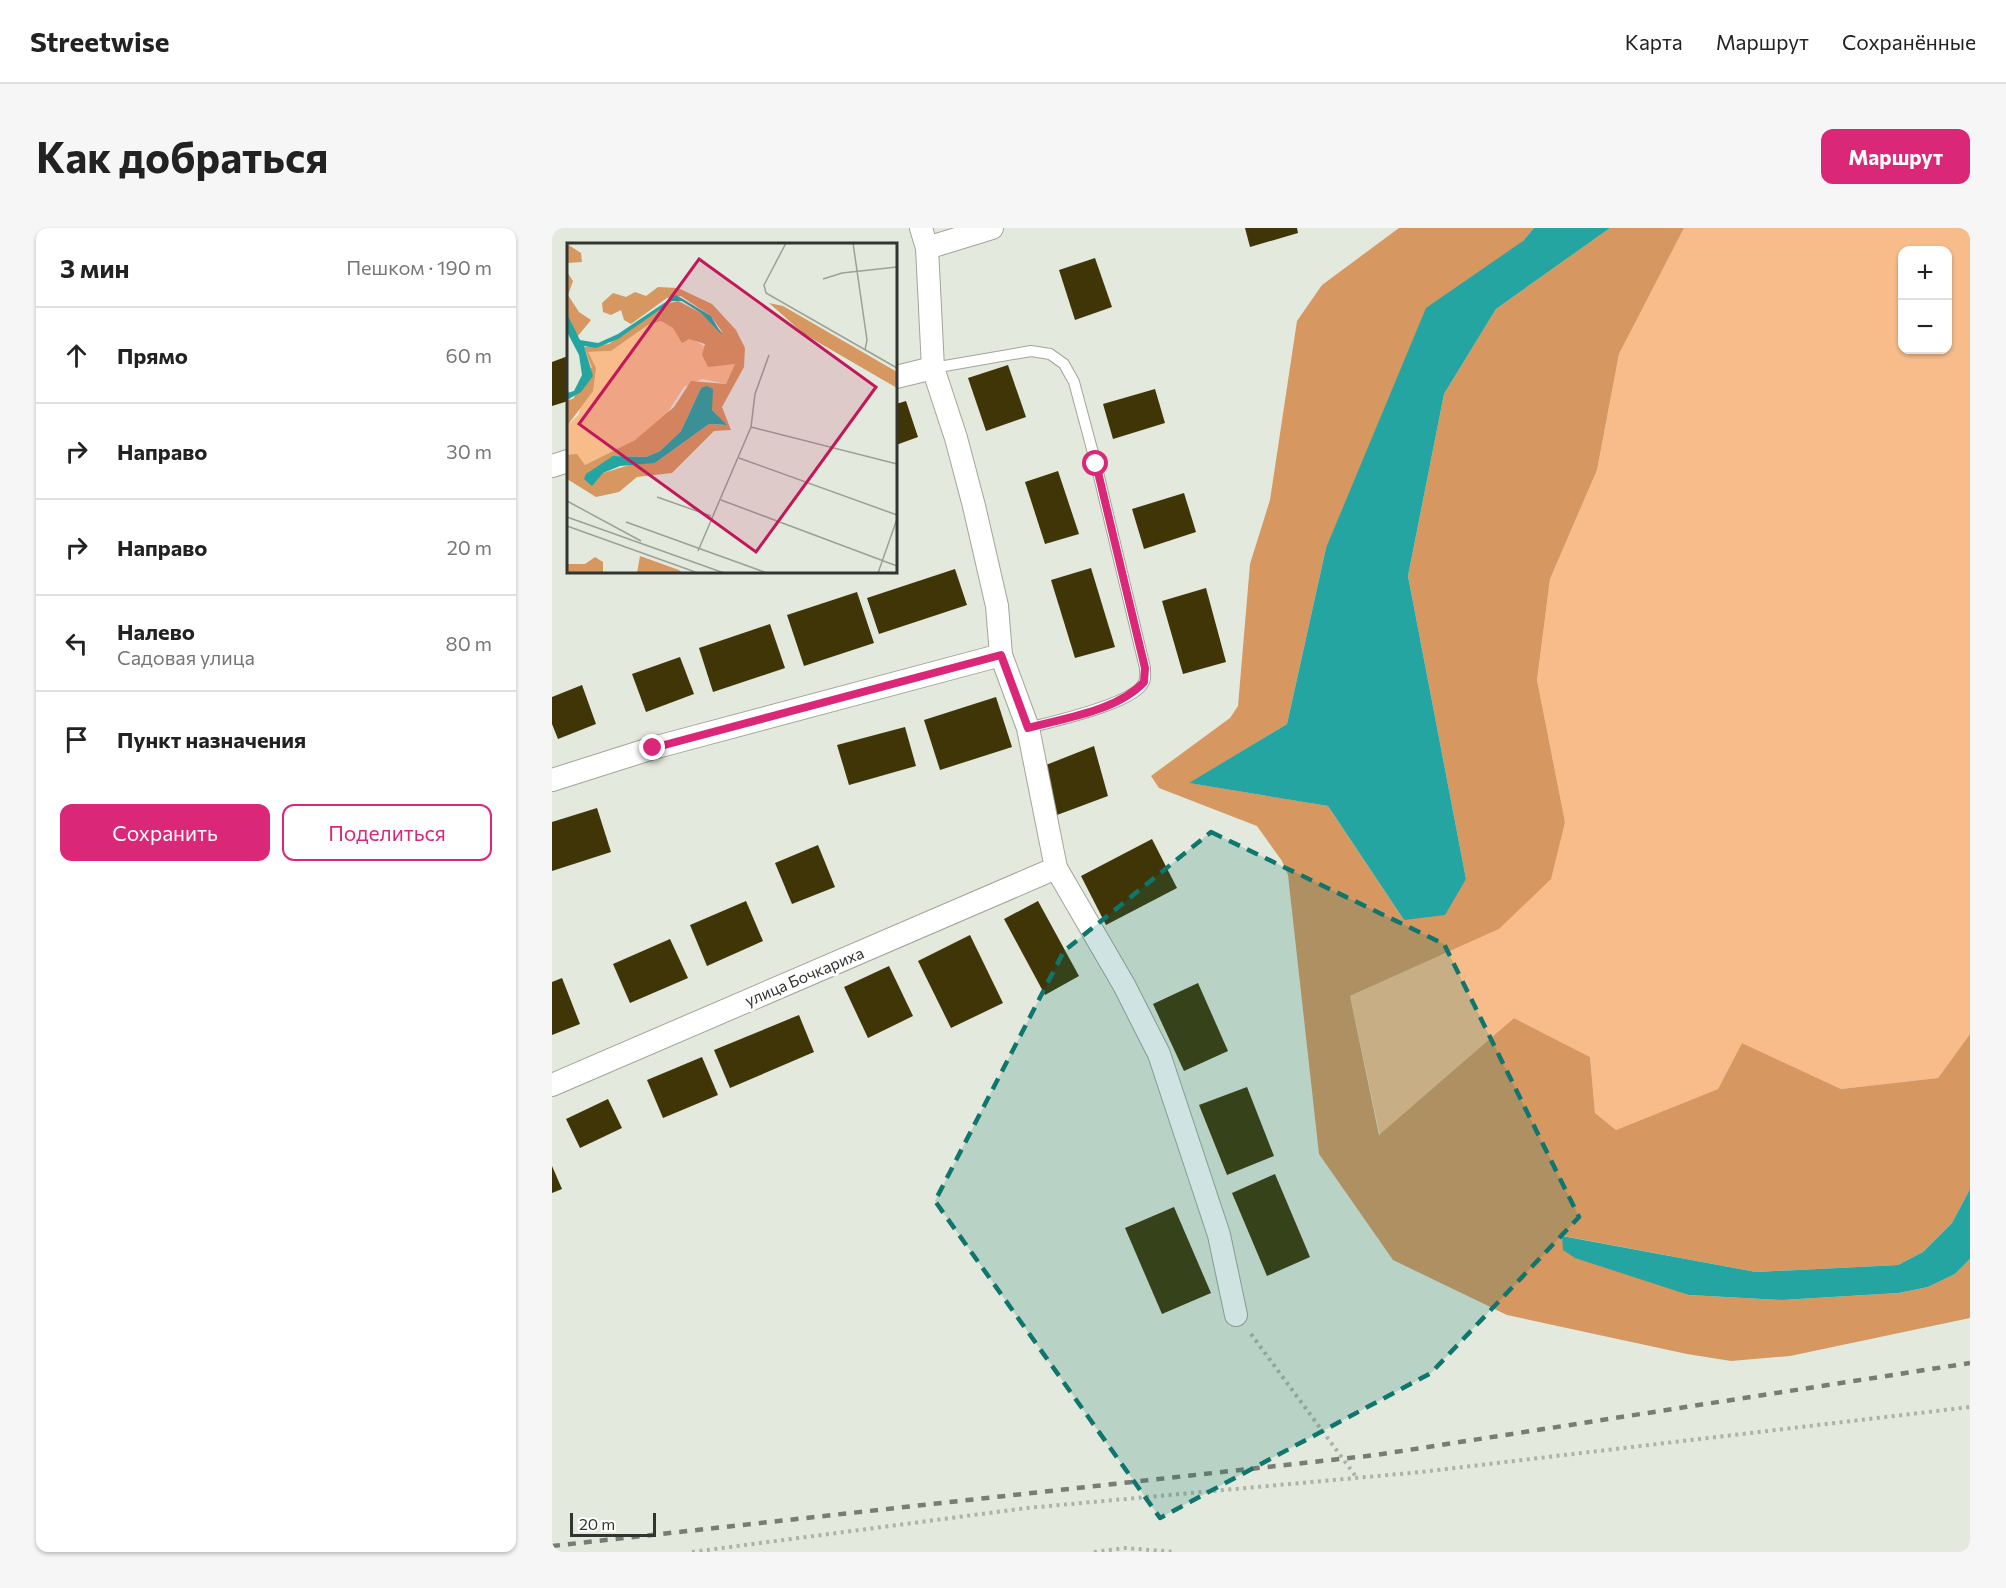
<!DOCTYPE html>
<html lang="ru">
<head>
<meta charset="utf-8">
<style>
	body { margin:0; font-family:Commissioner,sans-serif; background:#f6f6f6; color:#222 }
	.controls { position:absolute; right:18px; top:18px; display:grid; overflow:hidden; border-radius:12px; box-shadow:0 2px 4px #0004 }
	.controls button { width:54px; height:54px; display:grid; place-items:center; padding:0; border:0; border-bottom:2px solid #e0e0e0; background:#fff; color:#222; font:30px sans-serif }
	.scale { position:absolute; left:18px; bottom:15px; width:86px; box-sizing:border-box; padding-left:6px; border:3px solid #32342f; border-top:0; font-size:16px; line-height:21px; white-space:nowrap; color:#32342f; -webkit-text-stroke:4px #fff; paint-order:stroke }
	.stop { position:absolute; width:18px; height:18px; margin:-14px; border:4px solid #db2777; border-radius:50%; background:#fff }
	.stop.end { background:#db2777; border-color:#fff; box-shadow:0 2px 6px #0008 }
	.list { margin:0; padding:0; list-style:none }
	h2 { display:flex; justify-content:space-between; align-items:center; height:78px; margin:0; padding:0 24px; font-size:26px }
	h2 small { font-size:20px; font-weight:400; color:#767676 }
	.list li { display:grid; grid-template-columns:39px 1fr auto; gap:18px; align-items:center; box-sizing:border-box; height:96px; padding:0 24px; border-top:2px solid #e0e0e0 }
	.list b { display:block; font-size:22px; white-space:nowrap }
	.list p { margin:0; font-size:20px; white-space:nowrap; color:#767676 }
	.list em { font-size:20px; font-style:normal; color:#767676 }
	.actions { display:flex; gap:12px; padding:18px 24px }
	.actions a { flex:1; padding:14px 0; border:2px solid #db2777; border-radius:12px; text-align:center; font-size:21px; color:#db2777 }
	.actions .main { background:#db2777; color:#fff }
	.icon { flex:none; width:33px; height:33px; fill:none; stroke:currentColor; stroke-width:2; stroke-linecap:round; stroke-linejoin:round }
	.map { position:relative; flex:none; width:1418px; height:1324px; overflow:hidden; border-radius:12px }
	header { display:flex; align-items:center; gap:36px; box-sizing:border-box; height:84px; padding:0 30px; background:#fff; border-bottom:2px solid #e0e0e0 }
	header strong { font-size:28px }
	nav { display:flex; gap:33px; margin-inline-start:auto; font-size:21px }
	.intro { display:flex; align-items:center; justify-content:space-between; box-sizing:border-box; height:144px; padding:0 36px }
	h1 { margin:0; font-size:42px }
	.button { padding:15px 27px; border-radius:12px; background:#db2777; color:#fff; font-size:21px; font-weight:700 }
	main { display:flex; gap:36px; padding:0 36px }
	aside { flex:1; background:#fff; border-radius:12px; box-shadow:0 2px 4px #0004 }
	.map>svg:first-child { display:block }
	.green { fill:#f7bc8a; fill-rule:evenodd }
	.forest { fill:#d69760 }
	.water { fill:#24a5a1 }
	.building { fill:#403506 }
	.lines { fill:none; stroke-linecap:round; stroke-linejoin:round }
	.service-casing { stroke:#a0a599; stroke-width:12 }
	.minor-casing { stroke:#a0a599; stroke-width:24 }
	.path { stroke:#adb2a8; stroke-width:4; stroke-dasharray:3 4.5; stroke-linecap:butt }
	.service { stroke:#fff; stroke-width:10 }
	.minor { stroke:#fff; stroke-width:22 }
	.rail { stroke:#787c73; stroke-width:4.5; stroke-dasharray:8 8; stroke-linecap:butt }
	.route { stroke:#db2777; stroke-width:8 }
	.marked { fill:#0f766e; fill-opacity:0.2; stroke:#0f766e; stroke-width:4.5; stroke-dasharray:12 8; stroke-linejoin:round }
	.labels { text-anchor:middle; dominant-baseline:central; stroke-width:6; stroke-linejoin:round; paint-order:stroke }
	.street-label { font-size:16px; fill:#32342f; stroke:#fff }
	.inset-road { fill:none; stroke:#9ca197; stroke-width:1.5 }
	.view { fill:#c2185b; fill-opacity:0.15; stroke:#c2185b; stroke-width:3 }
	.inset-edge { fill:none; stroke:#32342f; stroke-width:3 }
</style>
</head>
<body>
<header>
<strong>Streetwise</strong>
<nav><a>Карта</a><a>Маршрут</a><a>Сохранённые</a></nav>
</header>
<div class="intro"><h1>Как добраться</h1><a class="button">Маршрут</a></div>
<main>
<aside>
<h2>3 мин<small>Пешком · 190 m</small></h2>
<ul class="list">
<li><svg class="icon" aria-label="ahead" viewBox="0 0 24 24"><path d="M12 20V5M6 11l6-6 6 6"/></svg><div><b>Прямо</b></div><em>60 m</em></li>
<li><svg class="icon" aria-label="right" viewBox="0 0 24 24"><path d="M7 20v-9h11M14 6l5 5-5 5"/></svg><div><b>Направо</b></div><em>30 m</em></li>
<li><svg class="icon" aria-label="right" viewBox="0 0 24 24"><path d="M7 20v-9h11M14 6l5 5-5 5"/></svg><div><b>Направо</b></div><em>20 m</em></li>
<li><svg class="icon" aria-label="left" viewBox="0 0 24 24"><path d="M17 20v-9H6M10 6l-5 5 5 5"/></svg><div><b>Налево</b><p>Садовая улица</p></div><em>80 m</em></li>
<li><svg class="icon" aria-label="arrive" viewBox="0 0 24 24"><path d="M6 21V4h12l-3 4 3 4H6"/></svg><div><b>Пункт назначения</b></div></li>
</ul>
<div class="actions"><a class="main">Сохранить</a><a>Поделиться</a></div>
</aside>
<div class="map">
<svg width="1418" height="1324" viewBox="0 0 1418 1324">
	<rect width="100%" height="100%" fill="#e3e9dc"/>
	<path class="green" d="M 1132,0 L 1418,0 L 1418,806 L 1386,850 L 1289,861 L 1190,815 L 1166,861 L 1064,902 L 1043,885 L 1038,829 L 962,790 L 828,908 L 798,768 L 947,701 L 1013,594 L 985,452 L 998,351 L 1045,242 L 1067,126 ZM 1350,22 L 1396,22 L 1396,122 L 1350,122 Z"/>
	<path class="forest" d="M 847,0 L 982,0 L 971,13 L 774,320 L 735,496 L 638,555 L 776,578 L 852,692 L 914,651 L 856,348 L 892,166 L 944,81 L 1058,0 L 1132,0 L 1067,126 L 1045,242 L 998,351 L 985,452 L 1013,594 L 999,651 L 947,701 L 798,768 L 827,907 L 962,790 L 1038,829 L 1043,885 L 1064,902 L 1166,861 L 1190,815 L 1289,861 L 1386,850 L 1418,806 L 1418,961 L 1400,995 L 1371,1024 L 1346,1037 L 1204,1044 L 1011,1008 L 1137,1067 L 1230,1072 L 1347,1065 L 1376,1059 L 1403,1046 L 1418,1031 L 1418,1090 L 1238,1128 L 1179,1133 L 1135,1126 L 955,1087 L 841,1032 L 767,926 L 736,647 L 730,633 L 705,598 L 607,560 L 599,548 L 678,490 L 686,478 L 698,336 L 718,272 L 745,93 L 770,57 Z"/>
	<g class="water">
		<path d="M 982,0 L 1058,0 L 944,81 L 892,166 L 856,348 L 914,651 L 893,687 L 852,692 L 776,578 L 637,555 L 735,496 L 774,320 L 874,80 L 971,13 Z"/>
		<path d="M 1418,961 L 1418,1031 L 1403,1046 L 1376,1059 L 1347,1065 L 1230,1072 L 1137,1067 L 1023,1030 L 1011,1022 L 1010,1008 L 1204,1044 L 1346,1037 L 1371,1024 L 1400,995 Z"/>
	</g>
	<g class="building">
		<path d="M 693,0 L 745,0 L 746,5 L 698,19 Z"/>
		<path d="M 543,30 L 560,79 L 523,92 L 507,42 Z"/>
		<path d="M 16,128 L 16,173 L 0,178 L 0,134 Z"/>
		<path d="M 456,137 L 474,189 L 434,203 L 416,150 Z"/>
		<path d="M 603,161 L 613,195 L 561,211 L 551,176 Z"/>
		<path d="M 354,173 L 366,209 L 344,217 L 344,176 Z"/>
		<path d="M 506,243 L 527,306 L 493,316 L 473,254 Z"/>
		<path d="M 632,265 L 644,304 L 592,321 L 580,281 Z"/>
		<path d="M 539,340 L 563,419 L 523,430 L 499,352 Z"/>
		<path d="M 403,341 L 415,377 L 327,406 L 315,370 Z"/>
		<path d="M 654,360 L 674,434 L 631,446 L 610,373 Z"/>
		<path d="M 305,364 L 322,415 L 252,438 L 235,387 Z"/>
		<path d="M 218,396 L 233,440 L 161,464 L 147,420 Z"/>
		<path d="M 128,429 L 142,466 L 94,484 L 80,446 Z"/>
		<path d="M 30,457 L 44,496 L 6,511 L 0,496 L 0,469 Z"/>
		<path d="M 444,469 L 460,519 L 388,542 L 372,492 Z"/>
		<path d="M 353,499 L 364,538 L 297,557 L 285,517 Z"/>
		<path d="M 542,518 L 556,568 L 505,587 L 494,537 Z"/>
		<path d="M 45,580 L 59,624 L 0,643 L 0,594 Z"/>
		<path d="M 600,611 L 625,660 L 554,697 L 529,648 Z"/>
		<path d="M 266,617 L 283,659 L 240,676 L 223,635 Z"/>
		<path d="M 194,673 L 211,713 L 155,738 L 138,697 Z"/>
		<path d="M 486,673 L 527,748 L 493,767 L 452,691 Z"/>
		<path d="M 418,707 L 451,775 L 399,800 L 366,733 Z"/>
		<path d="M 118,711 L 136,750 L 78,775 L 61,736 Z"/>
		<path d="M 337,738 L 361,788 L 316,810 L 292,759 Z"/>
		<path d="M 10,750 L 28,796 L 0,807 L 0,754 Z"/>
		<path d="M 646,755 L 676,823 L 632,843 L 601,776 Z"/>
		<path d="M 247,787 L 262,824 L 178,860 L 162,822 Z"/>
		<path d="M 150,829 L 166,867 L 111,890 L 95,852 Z"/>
		<path d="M 695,859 L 722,928 L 675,947 L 647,877 Z"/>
		<path d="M 56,871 L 70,900 L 28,920 L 14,891 Z"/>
		<path d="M 0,938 L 10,961 L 0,965 Z"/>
		<path d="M 723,946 L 758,1029 L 715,1048 L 680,965 Z"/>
		<path d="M 622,979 L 659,1065 L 610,1086 L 573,1000 Z"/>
	</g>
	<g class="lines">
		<defs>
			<path id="service" d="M 381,140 L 479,123 L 498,126 L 512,136 L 522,154 L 544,236 L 593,440 C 593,444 594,451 592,454 C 583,476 499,494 476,500"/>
			<g id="minor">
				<path d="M 369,0 L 375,20 L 381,140 L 404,210 L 422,278 L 445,378 L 449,427 L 476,500 L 504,640 L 572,757 L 607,826 L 667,1007 L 684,1087"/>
				<path d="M 375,20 L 440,0"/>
				<path d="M 344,149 L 381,140"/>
				<path d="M 0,238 L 16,233"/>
				<path d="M 0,552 L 101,520 L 449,427"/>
				<path d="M 0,857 L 504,640"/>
			</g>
		</defs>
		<use href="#service" class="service-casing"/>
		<use href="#minor" class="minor-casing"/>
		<g class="path">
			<path d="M 699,1106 L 805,1250"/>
			<path d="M 140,1324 L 475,1280 L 869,1244 L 1418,1179"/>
			<path d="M 542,1324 L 574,1320 L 623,1324"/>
		</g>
		<use href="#service" class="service"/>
		<use href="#minor" class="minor"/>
		<path class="rail" d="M 0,1318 L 824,1227 L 1418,1135"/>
	</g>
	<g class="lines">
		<path class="route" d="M 101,520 L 449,427 L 476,500 C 513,490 565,483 592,454 L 593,440 L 544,236"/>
	</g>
	<path class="marked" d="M 659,604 L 892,716 L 1027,989 L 879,1145 L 608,1290 L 383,973 L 512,723 Z"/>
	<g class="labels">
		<g class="street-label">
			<text transform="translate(252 748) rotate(-23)">улица Бочкариха</text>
		</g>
	</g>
	<g transform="translate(15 15)">
		<rect width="330" height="330" fill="#e3e9dc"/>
		<path d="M 94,78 L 168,121 L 159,141 L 135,136 L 117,144 L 97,175 L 68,197 L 18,222 L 0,212 L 0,183 L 12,171 L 21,109 L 44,108 L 81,82 Z" fill="#f7bc8a"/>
		<path d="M 0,1 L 14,10 L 15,19 L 0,20 ZM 0,29 L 6,38 L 1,52 L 12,69 L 24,77 L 10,94 L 0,71 ZM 91,44 L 111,45 L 145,61 L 169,87 L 178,105 L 177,124 L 155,164 L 164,187 L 147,188 L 105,230 L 70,234 L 52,249 L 29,254 L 0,236 L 0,212 L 10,211 L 18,222 L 68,197 L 107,164 L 124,138 L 159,141 L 168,121 L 141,124 L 135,112 L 138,101 L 122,96 L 115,100 L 106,85 L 94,78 L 81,82 L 44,108 L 21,109 L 29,125 L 26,148 L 0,183 L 0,157 L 6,156 L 25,124 L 17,104 L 42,101 L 99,61 L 111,58 L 134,70 L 156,90 L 144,73 L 114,53 L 100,55 L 64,81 L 57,77 L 54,67 L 44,72 L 36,69 L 35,60 L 46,50 L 59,54 L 68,49 L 79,53 ZM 134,145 L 145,167 L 159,182 L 142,181 L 88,220 L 69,220 L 36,230 L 46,213 L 79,214 L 93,208 L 114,188 ZM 202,60 L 216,63 L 330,129 L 330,145 L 237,91 ZM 73,313 L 112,327 L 115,330 L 70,330 ZM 28,314 L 36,319 L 36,330 L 0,330 L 0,321 L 18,321 Z" fill="#d69760" fill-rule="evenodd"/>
		<path d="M 109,52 L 144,73 L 155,92 L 134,70 L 115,58 L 105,58 L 51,96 L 29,105 L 17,103 L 26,133 L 14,149 L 0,157 L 0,150 L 7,148 L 15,132 L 12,112 L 0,89 L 0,71 L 13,97 L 31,100 L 51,91 ZM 140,143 L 146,146 L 145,167 L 160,182 L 142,181 L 88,220 L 53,223 L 36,230 L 25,243 L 17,236 L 19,231 L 46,213 L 79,214 L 93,208 L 114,188 L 134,145 Z" fill="#24a5a1"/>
		<path class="inset-road" d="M 219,0 L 197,42 L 199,50 L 330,125M 286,0 L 300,97 L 298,107M 256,36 L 275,30 L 330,24M 184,184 L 330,221M 172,215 L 330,272M 90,254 L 144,273M 154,257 L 330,323M 0,258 L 74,298M 0,274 L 157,330M 59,279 L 200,330M 0,283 L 131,330M 131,308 L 184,184 L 188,151 L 202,112M 311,330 L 330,276"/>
		<path class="view" d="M 132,16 L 309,144 L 189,309 L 12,181 Z"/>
		<rect width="330" height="330" class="inset-edge"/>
	</g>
</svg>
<div class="controls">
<button>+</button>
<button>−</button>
</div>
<div class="scale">20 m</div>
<div class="stop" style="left:544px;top:236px"></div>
<div class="stop end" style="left:101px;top:520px"></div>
</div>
</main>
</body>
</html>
